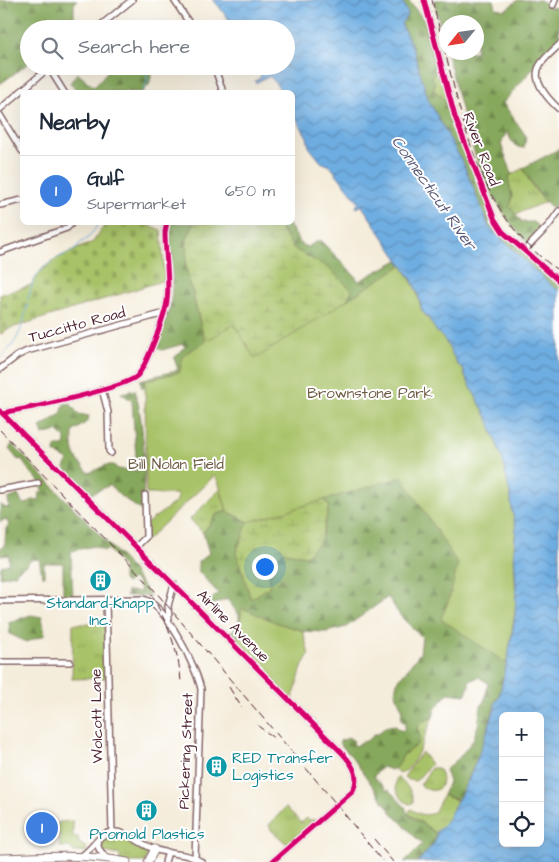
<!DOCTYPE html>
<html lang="en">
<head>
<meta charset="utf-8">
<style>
	body { margin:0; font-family:"Architects Daughter",sans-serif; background:#f6f6f7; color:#1f2937 }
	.controls { position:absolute; right:15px; bottom:15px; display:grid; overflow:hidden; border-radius:8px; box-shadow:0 5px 20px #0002 }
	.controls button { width:45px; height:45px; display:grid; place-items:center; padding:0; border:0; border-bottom:1px solid #e0e1e3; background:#fff; color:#1f2937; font:25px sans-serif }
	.compass { position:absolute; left:439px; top:15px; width:45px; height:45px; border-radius:50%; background:#fff; box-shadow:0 5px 20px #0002; rotate:240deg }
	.you { position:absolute; left:264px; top:566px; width:18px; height:18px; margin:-12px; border:4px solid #fff; border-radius:50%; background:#1a73e8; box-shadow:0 0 0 8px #1a73e833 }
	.badge { display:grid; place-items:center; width:32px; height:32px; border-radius:50%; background:#0b8043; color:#fff; font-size:16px; font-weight:700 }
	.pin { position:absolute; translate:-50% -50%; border:2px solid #fff; box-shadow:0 1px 5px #0006 }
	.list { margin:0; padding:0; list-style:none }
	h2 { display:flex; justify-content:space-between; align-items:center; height:65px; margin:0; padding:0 20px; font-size:21px }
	h2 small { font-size:16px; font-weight:400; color:#747a83 }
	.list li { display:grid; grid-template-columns:32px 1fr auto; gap:15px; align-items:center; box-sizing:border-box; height:70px; padding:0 20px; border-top:1px solid #e0e1e3 }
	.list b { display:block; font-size:19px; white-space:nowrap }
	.list p { margin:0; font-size:16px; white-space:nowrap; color:#747a83 }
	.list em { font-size:16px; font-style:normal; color:#747a83 }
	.icon { flex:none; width:28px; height:28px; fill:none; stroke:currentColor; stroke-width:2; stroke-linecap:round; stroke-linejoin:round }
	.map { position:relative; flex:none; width:559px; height:862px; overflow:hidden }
	.search { position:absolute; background:#fff; box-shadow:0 5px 20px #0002; left:20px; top:20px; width:275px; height:55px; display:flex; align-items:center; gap:12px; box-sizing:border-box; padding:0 18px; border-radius:28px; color:#747a83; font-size:19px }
	.panel { position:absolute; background:#fff; box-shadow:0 5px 20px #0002; left:20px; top:90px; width:275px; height:135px; border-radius:8px }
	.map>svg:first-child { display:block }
	.grass { fill:url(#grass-tufts); stroke:#79704a }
	.forest { fill:url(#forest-firs); stroke:#686444 }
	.wetland { fill:url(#wetland-marsh); stroke:#79704a }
	.cemetery { fill:url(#cemetery-stones); stroke:#79704a }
	.park { fill:#a8c268; stroke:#79704a }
	.water { fill:url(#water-waves); stroke:#5c6686; fill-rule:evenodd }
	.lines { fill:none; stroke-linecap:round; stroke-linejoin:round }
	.stream { stroke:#6eade1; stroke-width:1 }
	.minor-casing { stroke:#866769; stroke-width:8 }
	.highway-casing { stroke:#866769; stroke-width:9 }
	.minor { stroke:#fff; stroke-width:5 }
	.highway { stroke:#fff; stroke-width:7 }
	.rail { stroke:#4a1f2b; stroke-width:1; stroke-dasharray:8 4; stroke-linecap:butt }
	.cycleway-casing { stroke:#fff; stroke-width:8 }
	.cycleway { stroke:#d6006c; stroke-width:5 }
	.labels { text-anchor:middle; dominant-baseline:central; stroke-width:4; stroke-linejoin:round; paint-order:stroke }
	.street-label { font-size:15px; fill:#4a1f2b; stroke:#fff }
	.park-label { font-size:15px; fill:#6b5840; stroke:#fff }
	.culture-label { font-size:15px; fill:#0d838f; stroke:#fff }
	.water-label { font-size:16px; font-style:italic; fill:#585874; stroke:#fff }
</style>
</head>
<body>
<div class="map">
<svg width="559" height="862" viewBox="0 0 559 862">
	<defs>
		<pattern id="grass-tufts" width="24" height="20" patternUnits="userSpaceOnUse" patternTransform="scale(1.25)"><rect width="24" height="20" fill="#a8c268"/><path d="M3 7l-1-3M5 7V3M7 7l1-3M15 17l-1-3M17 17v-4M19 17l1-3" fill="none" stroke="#92a65a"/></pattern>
		<pattern id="forest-firs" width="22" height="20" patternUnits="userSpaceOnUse" patternTransform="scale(1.25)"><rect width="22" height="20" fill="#86a85c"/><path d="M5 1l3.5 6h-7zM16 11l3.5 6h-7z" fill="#70884c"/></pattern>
		<pattern id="wetland-marsh" width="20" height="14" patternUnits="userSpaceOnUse" patternTransform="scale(1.25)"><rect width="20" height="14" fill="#a8c268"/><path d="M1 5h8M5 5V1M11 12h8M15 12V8" fill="none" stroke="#92a65a"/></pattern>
		<pattern id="cemetery-stones" width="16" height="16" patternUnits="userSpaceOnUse" patternTransform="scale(1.25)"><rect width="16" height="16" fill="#a8c268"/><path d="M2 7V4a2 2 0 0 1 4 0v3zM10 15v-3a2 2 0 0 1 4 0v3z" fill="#92a65a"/></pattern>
		<pattern id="water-waves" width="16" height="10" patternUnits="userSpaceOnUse" patternTransform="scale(1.25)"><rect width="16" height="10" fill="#6eade1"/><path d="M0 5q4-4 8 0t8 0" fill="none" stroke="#5c8cb7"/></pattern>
	</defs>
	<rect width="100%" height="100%" fill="#fff"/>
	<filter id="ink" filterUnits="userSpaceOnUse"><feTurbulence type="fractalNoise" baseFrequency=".02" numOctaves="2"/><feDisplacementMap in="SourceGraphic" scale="10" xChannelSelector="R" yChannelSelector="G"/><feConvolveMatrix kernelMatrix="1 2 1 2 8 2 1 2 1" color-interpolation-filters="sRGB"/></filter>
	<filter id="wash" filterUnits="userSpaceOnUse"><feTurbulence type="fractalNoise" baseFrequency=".0096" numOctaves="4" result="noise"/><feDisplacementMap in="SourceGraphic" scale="20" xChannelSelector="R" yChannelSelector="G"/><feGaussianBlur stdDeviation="1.12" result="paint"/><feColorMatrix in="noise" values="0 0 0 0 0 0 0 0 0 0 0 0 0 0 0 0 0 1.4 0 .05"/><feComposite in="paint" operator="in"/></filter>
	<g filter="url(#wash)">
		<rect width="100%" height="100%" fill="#f5eddb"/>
		<g class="grass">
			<path d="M 425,21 L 428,24 L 455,125 L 449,123 L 434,90 L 434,82 L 432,78 L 436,70 L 427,42 Z"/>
			<path d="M 523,168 L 532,186 L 545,202 L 516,214 L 509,206 L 512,197 L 508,177 Z"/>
			<path d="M 220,489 L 227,511 L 216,515 L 203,533 L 190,519 Z"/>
			<path d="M 73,624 L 103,624 L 105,629 L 106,678 L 72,679 Z"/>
			<path d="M 433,717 C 425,732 417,768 400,774 L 393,768 L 403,755 L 415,745 L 420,736 L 417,728 L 420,723 Z"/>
			<path d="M 422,752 L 431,764 L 416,781 L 409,780 L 404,777 Z"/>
			<path d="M 431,768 L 438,768 C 448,785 437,798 420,785 Z"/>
			<path d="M 397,777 C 405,784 414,791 413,803 L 409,804 C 399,799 392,788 397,777 Z"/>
			<path d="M 443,795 L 458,801 L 444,826 L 436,833 L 408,813 L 411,809 C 419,815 425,816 434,813 Z"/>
			<path d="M 286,807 L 301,823 L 307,818 L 310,821 L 313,819 L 315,821 L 287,844 L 271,830 L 269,825 Z"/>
			<path d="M 110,836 C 121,835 144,843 148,854 L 145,862 L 120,862 L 120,855 L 104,852 L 101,847 L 101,842 Z"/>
		</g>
		<g class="forest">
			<path d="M 0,0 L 77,0 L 74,4 L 74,29 L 29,29 L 29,63 L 0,84 Z"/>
			<path d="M 402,0 L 408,0 L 425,21 L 427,42 L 436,70 L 432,78 L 435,82 L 434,90 L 444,99 L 450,114 L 448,119 L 449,123 L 455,125 L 497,229 L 520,248 L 553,281 L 559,285 L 559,290 L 554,288 L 489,227 L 464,165 L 428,99 L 412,46 L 401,23 L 408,14 Z"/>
			<path d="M 434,0 L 494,0 L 496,8 L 505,10 L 518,0 L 541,0 L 548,7 L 559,8 L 559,37 L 557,41 L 503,103 L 526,136 L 524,148 C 513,148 511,140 507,131 L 501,144 L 512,174 L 508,177 L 512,197 L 511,204 L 509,206 L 522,222 L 533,222 L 541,229 L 528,243 C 477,192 464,119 447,53 L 476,52 L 476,22 L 446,22 L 446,49 Z"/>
			<path d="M 112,66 L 158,66 L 153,68 L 149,85 L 142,92 L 78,92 L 70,83 L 77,73 L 94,87 Z"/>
			<path d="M 559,149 L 559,200 L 553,209 C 540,197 531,184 523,168 Z"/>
			<path d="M 172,223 L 194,223 L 187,239 L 186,267 L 205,343 L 189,351 L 192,367 L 171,381 L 142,388 L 140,380 L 178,370 L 174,358 L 185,347 L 183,344 L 162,350 L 155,347 C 165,324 172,310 172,284 C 173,263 168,243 172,223 Z"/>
			<path d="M 276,223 L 288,223 L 301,244 L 307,247 L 320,240 L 345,265 L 359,281 L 398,260 L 411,278 L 508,658 L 499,697 L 496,701 L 483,745 L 459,800 L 443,795 L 449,782 L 445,770 L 459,758 L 473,740 L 478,725 L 481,706 L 485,699 L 488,683 L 479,677 L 469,681 L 469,687 L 465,695 L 448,693 L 435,709 L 433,717 C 426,720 420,722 417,728 L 420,736 L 418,744 L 403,755 L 399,764 L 392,770 L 382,767 L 374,776 C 376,781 382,784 386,790 L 389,790 L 406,808 L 406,811 L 409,815 L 436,833 L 435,842 L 418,862 L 404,862 L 422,844 L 391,812 L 352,757 L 339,743 L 341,740 L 344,740 L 348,737 L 354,741 L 353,744 L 356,746 C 362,740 369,743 374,734 L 378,734 L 385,727 L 394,725 L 402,731 L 405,728 L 405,723 L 401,720 L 402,709 L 395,692 L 397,682 L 420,653 L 422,637 L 401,617 L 388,597 L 346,627 L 326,632 L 303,631 L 277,623 L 248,656 L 228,636 L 239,623 L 239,615 L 227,599 L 212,605 L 208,603 L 218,593 L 198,571 L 198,562 L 209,553 L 203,533 L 216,515 L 227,511 L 249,522 L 236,553 L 269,587 L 271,566 L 283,551 L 306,556 L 321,540 L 329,506 L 307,481 L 344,305 L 327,267 L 294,249 Z"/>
			<path d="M 135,390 C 145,428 146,472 142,511 L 119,495 L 110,485 L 89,495 L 65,468 L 68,460 L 55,453 L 56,446 L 65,446 L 65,438 L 57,431 L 43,435 L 40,427 L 61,414 L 64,404 L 70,403 L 78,414 L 89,416 L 88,421 L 73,432 C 72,453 74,457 89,473 L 106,465 L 114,465 L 118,469 L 137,471 L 132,401 L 121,393 Z"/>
			<path d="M 12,444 L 125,561 L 150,596 L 126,596 L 127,591 L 141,592 L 136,580 L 133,579 L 126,583 L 123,580 L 123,567 L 108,549 L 105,551 L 94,546 L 71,551 L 73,599 L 63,599 L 63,563 L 44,563 L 44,576 L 42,576 L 39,559 L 30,560 C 27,567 19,567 15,574 L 0,577 L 1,566 L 9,564 L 9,555 L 0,556 L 0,548 L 3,547 L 5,543 L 6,528 L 9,525 L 6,519 L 0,522 L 0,504 L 6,508 L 9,507 L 8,499 L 18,495 L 22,503 L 27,504 L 32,500 L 39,501 L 40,492 L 44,492 C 38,474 28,474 22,459 L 18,460 L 9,449 Z"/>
			<path d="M 31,615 L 42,617 L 45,635 L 26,642 L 10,634 L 9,622 Z"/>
		</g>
		<path class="wetland" d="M 194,223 L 276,223 L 294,249 L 327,267 L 352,290 L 344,305 L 307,481 L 329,506 L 321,540 L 306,556 L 283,551 L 271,566 L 269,587 L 251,599 L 236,553 L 248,522 L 227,511 L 205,342 L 186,267 L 187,239 Z"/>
		<path class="cemetery" d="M 106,223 L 145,223 L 145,224 L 161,230 L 165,280 L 5,330 L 5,332 L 0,334 L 0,295 L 31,285 L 42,269 L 57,258 L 93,242 Z"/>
		<g class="park">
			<path d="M 402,265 L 416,289 L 422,311 L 445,340 L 458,365 L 464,370 L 464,374 L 489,421 L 504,463 L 511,499 L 512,511 L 516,528 L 514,550 L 516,606 L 508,658 L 506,663 L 441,619 L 449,599 L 458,564 L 402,477 L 249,522 L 227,511 L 218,481 L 214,476 L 146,541 L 146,524 L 177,501 L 177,494 L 146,494 L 145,381 L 180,372 L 183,355 L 234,324 L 255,359 Z"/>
			<path d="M 242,608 L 277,623 L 303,631 L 309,655 C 299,667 299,685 292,699 L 237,644 Z"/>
			<path d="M 73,821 L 73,837 L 78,837 L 79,843 L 87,848 L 86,852 L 74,852 L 70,847 L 60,847 L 59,834 L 54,834 L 54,831 L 48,831 L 48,825 L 59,824 L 59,822 Z"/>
		</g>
		<path class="water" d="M 212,0 L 402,0 L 408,14 L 401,24 L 412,46 L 428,99 L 464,165 L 489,227 L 554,288 L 559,290 L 559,862 L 418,862 L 435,842 L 437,831 C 446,826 451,812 456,803 C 474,774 483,741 495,709 L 495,703 L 499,697 L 508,658 L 515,615 L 516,588 L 514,550 L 516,528 L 512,511 L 511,499 L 503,461 L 489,421 L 464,374 L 464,370 L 458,365 L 445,340 L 437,332 L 427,316 L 422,311 L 418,294 L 412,280 L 362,206 L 364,204 L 357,208 L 356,206 L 361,200 L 358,201 L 330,166 L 321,162 L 309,147 L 307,137 L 293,113 L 292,92 L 282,92 L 271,77 L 266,77 L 256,83 L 255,81 L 260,78 L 263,66 L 286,66 L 286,29 L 236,29 L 217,4 ZM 503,716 L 540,716 L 540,843 L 503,843 Z"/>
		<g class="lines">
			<g class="stream">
				<path d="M 177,29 L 187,24"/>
				<path d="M 144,92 L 144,86 L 148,82 L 145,66"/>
				<path d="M 28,300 L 33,282 L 42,269 L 57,258 L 75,250 L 79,244 L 88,238 L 100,222"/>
				<path d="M 0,358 C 20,340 21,330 28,304"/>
			</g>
		</g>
	</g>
	<g filter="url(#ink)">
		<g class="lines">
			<defs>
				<g id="minor">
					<path d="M 174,0 L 193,29"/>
					<path d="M 424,0 L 455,117 L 494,218 L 503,232 L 559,281"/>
					<path d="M 553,5 L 555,0"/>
					<path d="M 96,29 L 132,0"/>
					<path d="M 559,45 C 553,51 544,58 540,65 C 530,80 549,100 559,109"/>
					<path d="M 214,66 L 223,92"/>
					<path d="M 49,68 L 64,92"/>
					<path d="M 0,109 L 51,66"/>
					<path d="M 0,115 L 22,151"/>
					<path d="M 0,205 L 22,200"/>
					<path d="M 525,250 L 549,225 L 559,211"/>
					<path d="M 0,252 L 67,228 L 73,222"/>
					<path d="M 0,369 L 17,356 L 27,351 L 165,313"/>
					<path d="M 102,389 L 108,412 L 109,451 L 111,453"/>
					<path d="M 0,411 L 343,754 C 353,765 361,777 352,792 L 272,862"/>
					<path d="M 3,414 L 11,411 C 32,408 124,388 137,376 C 146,367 165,315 167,301 C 170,279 165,255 165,232 L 167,222"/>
					<path d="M 0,490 L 38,483"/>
					<path d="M 136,547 L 146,537 L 145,495"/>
					<path d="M 106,600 L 112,832"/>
					<path d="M 0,601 L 143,599 C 166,604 196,667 201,689 L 195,858"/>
					<path d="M 169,618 L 168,606 L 174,584"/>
					<path d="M 0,662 L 70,662"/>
					<path d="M 97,842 L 99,849 L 106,858"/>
					<path d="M 81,856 C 92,850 98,834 111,832 C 126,830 140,844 154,849 C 169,855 187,852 202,862"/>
					<path d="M 165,862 L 168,852"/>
				</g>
				<g id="highway">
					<path d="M 0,858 C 42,857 86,853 127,862"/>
					<path d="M 148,862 L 155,849"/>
				</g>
			</defs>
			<use href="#minor" class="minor-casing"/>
			<use href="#highway" class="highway-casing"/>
			<use href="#minor" class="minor"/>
			<use href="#highway" class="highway"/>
			<g class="rail">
				<path d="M 432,0 C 441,34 449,69 458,103 C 477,172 498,228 559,271"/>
				<path d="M 0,430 L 149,584 L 338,806 L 383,862"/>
				<path d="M 151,594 C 167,622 180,653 181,684"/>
				<path d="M 229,687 L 242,708"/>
				<path d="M 257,725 L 275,739"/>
				<path d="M 374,839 L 393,862"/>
			</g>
			<defs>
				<g id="cycleway">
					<path d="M 424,0 L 455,117 L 494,218 L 503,232 L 559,281"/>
					<path d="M 0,411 L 343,754 C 353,765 361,777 352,792 L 272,862"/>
					<path d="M 3,414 L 11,411 C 32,408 124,388 137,376 C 146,367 165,315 167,301 C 170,279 165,255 165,232 L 167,222"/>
				</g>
			</defs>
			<use href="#cycleway" class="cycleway-casing"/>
			<use href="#cycleway" class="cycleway"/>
		</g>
	</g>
	<defs>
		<symbol id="building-disc" viewBox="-11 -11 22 22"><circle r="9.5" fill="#0f9aa8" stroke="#fff"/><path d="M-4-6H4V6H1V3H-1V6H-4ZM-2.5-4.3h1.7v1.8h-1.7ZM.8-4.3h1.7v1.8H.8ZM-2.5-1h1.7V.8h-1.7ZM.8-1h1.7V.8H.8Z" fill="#fff"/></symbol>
	</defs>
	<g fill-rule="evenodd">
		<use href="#building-disc" x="88" y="568" width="25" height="25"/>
		<use href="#building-disc" x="204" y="754" width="25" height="25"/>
		<use href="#building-disc" x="134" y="798" width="25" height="25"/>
	</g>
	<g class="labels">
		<g class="street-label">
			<text transform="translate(481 149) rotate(69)">River Road</text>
			<text transform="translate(77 325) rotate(-15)">Tuccitto Road</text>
			<text transform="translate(233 626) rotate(45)">Airline Avenue</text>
			<text transform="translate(97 716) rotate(-91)">Wolcott Lane</text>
			<text transform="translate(186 751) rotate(-88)">Pickering Street</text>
		</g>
		<g class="park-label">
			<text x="370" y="393">Brownstone Park</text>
			<text x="176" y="464">Bill Nolan Field</text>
		</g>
		<g class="culture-label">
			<text x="100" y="603">Standard-Knapp<tspan x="100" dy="17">Inc.</tspan></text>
			<text x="232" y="758" text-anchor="start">RED Transfer<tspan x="232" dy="17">Logistics</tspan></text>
			<text x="147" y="834">Promold Plastics</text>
		</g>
		<g class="water-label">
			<text transform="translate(434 193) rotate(55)">Connecticut River</text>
		</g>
	</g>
</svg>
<div class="controls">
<button>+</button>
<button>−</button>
<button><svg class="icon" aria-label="locate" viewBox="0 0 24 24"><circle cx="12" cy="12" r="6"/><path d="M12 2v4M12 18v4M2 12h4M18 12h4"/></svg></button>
</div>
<svg class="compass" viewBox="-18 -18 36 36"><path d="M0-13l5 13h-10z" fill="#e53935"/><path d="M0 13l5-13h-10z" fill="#747a83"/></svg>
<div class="you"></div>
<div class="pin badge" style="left:42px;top:828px;background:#3f7fe0">1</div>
<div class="search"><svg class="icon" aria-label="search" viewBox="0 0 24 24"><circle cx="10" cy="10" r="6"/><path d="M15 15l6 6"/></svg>Search here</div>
<section class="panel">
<h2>Nearby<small></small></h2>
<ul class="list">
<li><span class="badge" style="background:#3f7fe0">1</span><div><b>Gulf</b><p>Supermarket</p></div><em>650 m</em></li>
</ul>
</section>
</div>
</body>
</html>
